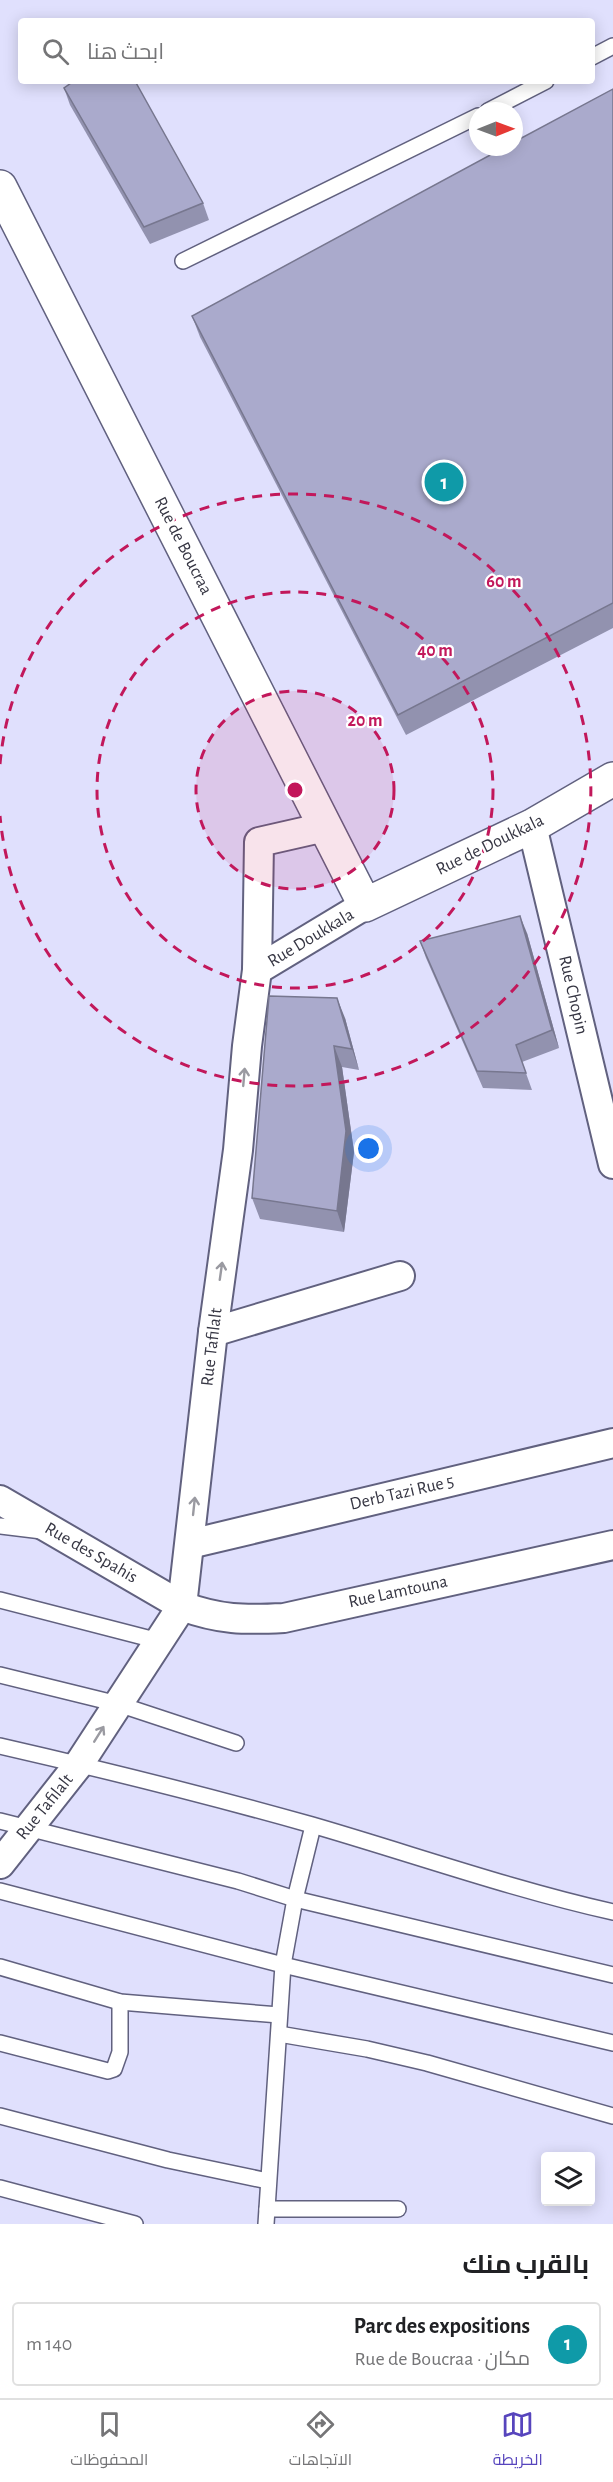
<!DOCTYPE html>
<html lang="ar">
<head>
<meta charset="utf-8">
<style>
	body { margin:0; font-family:"Alegreya Sans",Cairo,sans-serif; background:#f6f6f6; color:#202124; direction:rtl }
	.controls { position:absolute; right:18px; bottom:18px; display:grid; overflow:hidden; border-radius:6px; box-shadow:0 3px 15px #0003 }
	.controls button { width:54px; height:54px; display:grid; place-items:center; padding:0; border:0; border-bottom:2px solid #e0e0e0; background:#fff; color:#202124; font:30px sans-serif }
	.compass { position:absolute; left:469px; top:102px; width:54px; height:54px; border-radius:50%; background:#fff; box-shadow:0 3px 15px #0003; rotate:89deg }
	.you { position:absolute; left:369px; top:1149px; width:21px; height:21px; margin:-15px; border:4px solid #fff; border-radius:50%; background:#1a73e8; box-shadow:0 0 0 9px #1a73e833 }
	.badge { display:grid; place-items:center; width:39px; height:39px; border-radius:50%; background:#5745bd; color:#fff; font-size:20px; font-weight:700 }
	.pin { position:absolute; translate:-50% -50%; border:3px solid #fff; box-shadow:0 2px 6px #0006 }
	.list { margin:0; padding:0; list-style:none }
	h2 { display:flex; justify-content:space-between; align-items:center; height:78px; margin:0; padding:0 24px; font-size:26px }
	h2 small { font-size:20px; font-weight:400; color:#757577 }
	.list li { display:grid; grid-template-columns:39px 1fr auto; gap:18px; align-items:center; box-sizing:border-box; height:84px; margin:0 12px 12px; padding:0 12px; border:2px solid #e0e0e0; border-radius:6px }
	.list b { display:block; font-size:22px; white-space:nowrap }
	.list p { margin:0; font-size:20px; white-space:nowrap; color:#757577 }
	.list em { font-size:20px; font-style:normal; color:#757577 }
	.icon { flex:none; width:33px; height:33px; fill:none; stroke:currentColor; stroke-width:2; stroke-linecap:round; stroke-linejoin:round }
	.map { position:relative; flex:none; width:613px; height:2224px; overflow:hidden; direction:ltr }
	.search { position:absolute; background:#fff; box-shadow:0 3px 15px #0003; left:18px; right:18px; top:18px; height:66px; display:flex; align-items:center; gap:15px; box-sizing:border-box; padding:0 21px; border-radius:6px; color:#757577; font-size:22px }
	.sheet { height:174px; background:#fff }
	nav { display:flex; justify-content:space-around; align-items:center; box-sizing:border-box; height:84px; border-top:2px solid #e0e0e0; background:#fff; font-size:16px; color:#757577 }
	nav a { display:grid; justify-items:center; gap:3px }
	nav .on { color:#5745bd }
	.map>svg:first-child { display:block }
	.lines { fill:none; stroke-linecap:round; stroke-linejoin:round }
	.lane-casing { stroke:#61617f; stroke-width:18 }
	.street-casing { stroke:#61617f; stroke-width:32 }
	.secondary-casing { stroke:#61617f; stroke-width:36 }
	.lane { stroke:#fff; stroke-width:15 }
	.street { stroke:#fff; stroke-width:28 }
	.secondary { stroke:#fff; stroke-width:33 }
	.wall { fill:#9292af }
	.shaded-wall { fill:#77778f }
	.building { fill:#aac; stroke:#77778f; stroke-width:1.5 }
	.oneway { stroke:#9a9aa1 }
	.ring { fill:none; stroke:#c2185b; stroke-width:3; stroke-dasharray:10 8 }
	.labels { text-anchor:middle; dominant-baseline:central; stroke-width:4.5; stroke-linejoin:round; paint-order:stroke }
	.street-label { font-size:18px; fill:#363643; stroke:#fff }
	.centre { fill:#c2185b; stroke:#fff; stroke-width:3 }
	.ring-label { font-size:18px; text-anchor:middle; font-weight:bold; fill:#c2185b; stroke:#fff; stroke-width:4.5; stroke-linejoin:round; paint-order:stroke }
</style>
</head>
<body>
<div class="map">
<svg width="613" height="2224" viewBox="0 0 613 2224">
	<rect width="100%" height="100%" fill="#e0e0fd"/>
	<g class="lines">
		<defs>
			<g id="lane">
				<path d="M 592,57 L 613,46"/>
				<path d="M 488,111 L 546,81"/>
				<path d="M 183,261 L 478,116"/>
				<path d="M 0,1526 L 42,1531"/>
				<path d="M 0,1600 L 159,1641"/>
				<path d="M 0,1675 L 118,1704 L 236,1743"/>
				<path d="M 0,1746 C 105,1770 209,1796 312,1825 C 412,1854 511,1889 613,1912"/>
				<path d="M 0,1821 L 238,1881 L 295,1899 L 613,1975"/>
				<path d="M 0,1891 L 283,1965 L 613,2043"/>
				<path d="M 0,1967 L 120,2002 L 279,2015"/>
				<path d="M 279,2034 L 367,2049 L 427,2063 L 613,2116"/>
				<path d="M 0,2043 L 108,2071 L 114,2069 L 120,2052 L 120,2002"/>
				<path d="M 0,2116 L 168,2160 L 268,2181"/>
				<path d="M 0,2188 L 135,2224"/>
				<path d="M 267,2209 L 398,2209"/>
				<path d="M 266,2224 L 283,1965 L 295,1899 L 313,1826"/>
			</g>
			<g id="street">
				<path d="M 532,826 L 613,1164"/>
				<path d="M 257,970 L 365,905"/>
				<path d="M 213,1332 L 400,1276"/>
				<path d="M 0,1500 L 182,1606 C 220,1620 244,1620 284,1618 L 613,1545"/>
				<path d="M 190,1544 L 613,1443"/>
				<path d="M 0,1864 L 79,1764 L 182,1606 L 213,1332 L 238,1150 L 247,1046 L 257,970 L 259,842 L 325,827"/>
			</g>
			<path id="secondary" d="M 0,187 L 365,905 L 532,826 L 613,779"/>
		</defs>
		<use href="#lane" class="lane-casing"/>
		<use href="#street" class="street-casing"/>
		<use href="#secondary" class="secondary-casing"/>
		<use href="#lane" class="lane"/>
		<use href="#street" class="street"/>
		<use href="#secondary" class="secondary"/>
	</g>
	<g class="wall">
		<path d="M 64,88 L 203,203 L 209,220 L 150,244 L 70,105 Z"/>
		<path d="M 613,89 L 613,628 L 406,735 L 200,337 L 192,316 Z"/>
		<path d="M 527,933 L 559,1048 L 522,1062 L 532,1090 L 483,1088 L 426,958 L 420,941 Z"/>
		<path d="M 345,1018 L 359,1070 L 342,1067 L 354,1152 L 344,1232 L 260,1219 L 252,1198 Z"/>
	</g>
	<g class="shaded-wall">
		<path d="M 520,916 L 527,933 L 559,1048 L 552,1030 Z"/>
		<path d="M 337,998 L 345,1018 L 359,1070 L 352,1049 Z"/>
		<path d="M 334,1046 L 342,1067 L 354,1152 L 344,1232 L 337,1211 Z"/>
	</g>
	<g class="building">
		<path d="M 74,81 L 135,81 L 203,203 L 144,227 L 64,88 Z"/>
		<path d="M 613,89 L 613,603 L 398,715 L 192,316 L 505,147 L 514,147 L 514,142 Z"/>
		<path d="M 520,916 L 552,1030 L 516,1045 L 526,1073 L 477,1071 L 420,941 Z"/>
		<path d="M 269,996 L 337,998 L 352,1049 L 334,1046 L 346,1131 L 337,1211 L 252,1198 Z"/>
	</g>
	<defs><path id="oneway-shaft" d="M-6 0H5M1.5-3L5.5 0L1.5 3" fill="none" stroke-width="1.6" stroke-linecap="round" stroke-linejoin="round" transform="scale(1.5)"/></defs>
	<g class="oneway">
		<use href="#oneway-shaft" transform="translate(244 1077) rotate(-85)"/>
		<use href="#oneway-shaft" transform="translate(221 1271) rotate(-82)"/>
		<use href="#oneway-shaft" transform="translate(194 1506) rotate(-84)"/>
		<use href="#oneway-shaft" transform="translate(99 1734) rotate(-58)"/>
	</g>
	<circle cx="295" cy="790" r="99" fill="#c2185b" fill-opacity=".12"/>
	<g class="ring">
		<circle cx="295" cy="790" r="99"/>
		<circle cx="295" cy="790" r="198"/>
		<path d="M0 764A296 296 0 1 1 0 816"/>
	</g>
	<g class="labels">
		<g class="street-label">
			<text transform="translate(183 546) rotate(63)">Rue de Boucraa</text>
			<text transform="translate(490 845) rotate(-26)">Rue de Doukkala</text>
			<text transform="translate(311 938) rotate(-31)">Rue Doukkala</text>
			<text transform="translate(573 995) rotate(77)">Rue Chopin</text>
			<text transform="translate(212 1347) rotate(-83)">Rue Tafilalt</text>
			<text transform="translate(402 1493) rotate(-13)">Derb Tazi Rue 5</text>
			<text transform="translate(91 1553) rotate(30)">Rue des Spahis</text>
			<text transform="translate(398 1592) rotate(-12)">Rue Lamtouna</text>
			<text transform="translate(45 1807) rotate(-51)">Rue Tafilalt</text>
		</g>
	</g>
	<circle cx="295" cy="790" r="9" class="centre"/>
	<g class="ring-label">
		<text x="504" y="587">60 m</text>
		<text x="435" y="656">40 m</text>
		<text x="365" y="726">20 m</text>
	</g>
</svg>
<div class="controls">
<button><svg class="icon" aria-label="layers" viewBox="0 0 24 24"><path d="M12 4l9 5-9 5-9-5zM3 14l9 5 9-5"/></svg></button>
</div>
<svg class="compass" viewBox="-18 -18 36 36"><path d="M0-13l5 13h-10z" fill="#e53935"/><path d="M0 13l5-13h-10z" fill="#757577"/></svg>
<div class="you"></div>
<div class="pin badge" style="left:444px;top:482px;background:#0f9aa8">1</div>
<div class="search"><svg class="icon" aria-label="search" viewBox="0 0 24 24"><circle cx="10" cy="10" r="6"/><path d="M15 15l6 6"/></svg>ابحث هنا</div>
</div>
<section class="sheet">
<h2>بالقرب منك<small></small></h2>
<ul class="list">
<li><span class="badge" style="background:#0f9aa8">1</span><div><b>Parc des expositions</b><p>مكان · Rue de Boucraa</p></div><em>140 m</em></li>
</ul>
</section>
<nav>
<a class="on"><svg class="icon" aria-label="map" viewBox="0 0 24 24"><path d="M3 6l6-2 6 2 6-2v14l-6 2-6-2-6 2zM9 4v14M15 6v14"/></svg>الخريطة</a>
<a><svg class="icon" aria-label="directions" viewBox="0 0 24 24"><path d="M12 3l9 9-9 9-9-9zM9 14v-3h6M13 9l2 2-2 2"/></svg>الاتجاهات</a>
<a><svg class="icon" aria-label="saved" viewBox="0 0 24 24"><path d="M7 4h10v16l-5-4-5 4z"/></svg>المحفوظات</a>
</nav>
</body>
</html>
